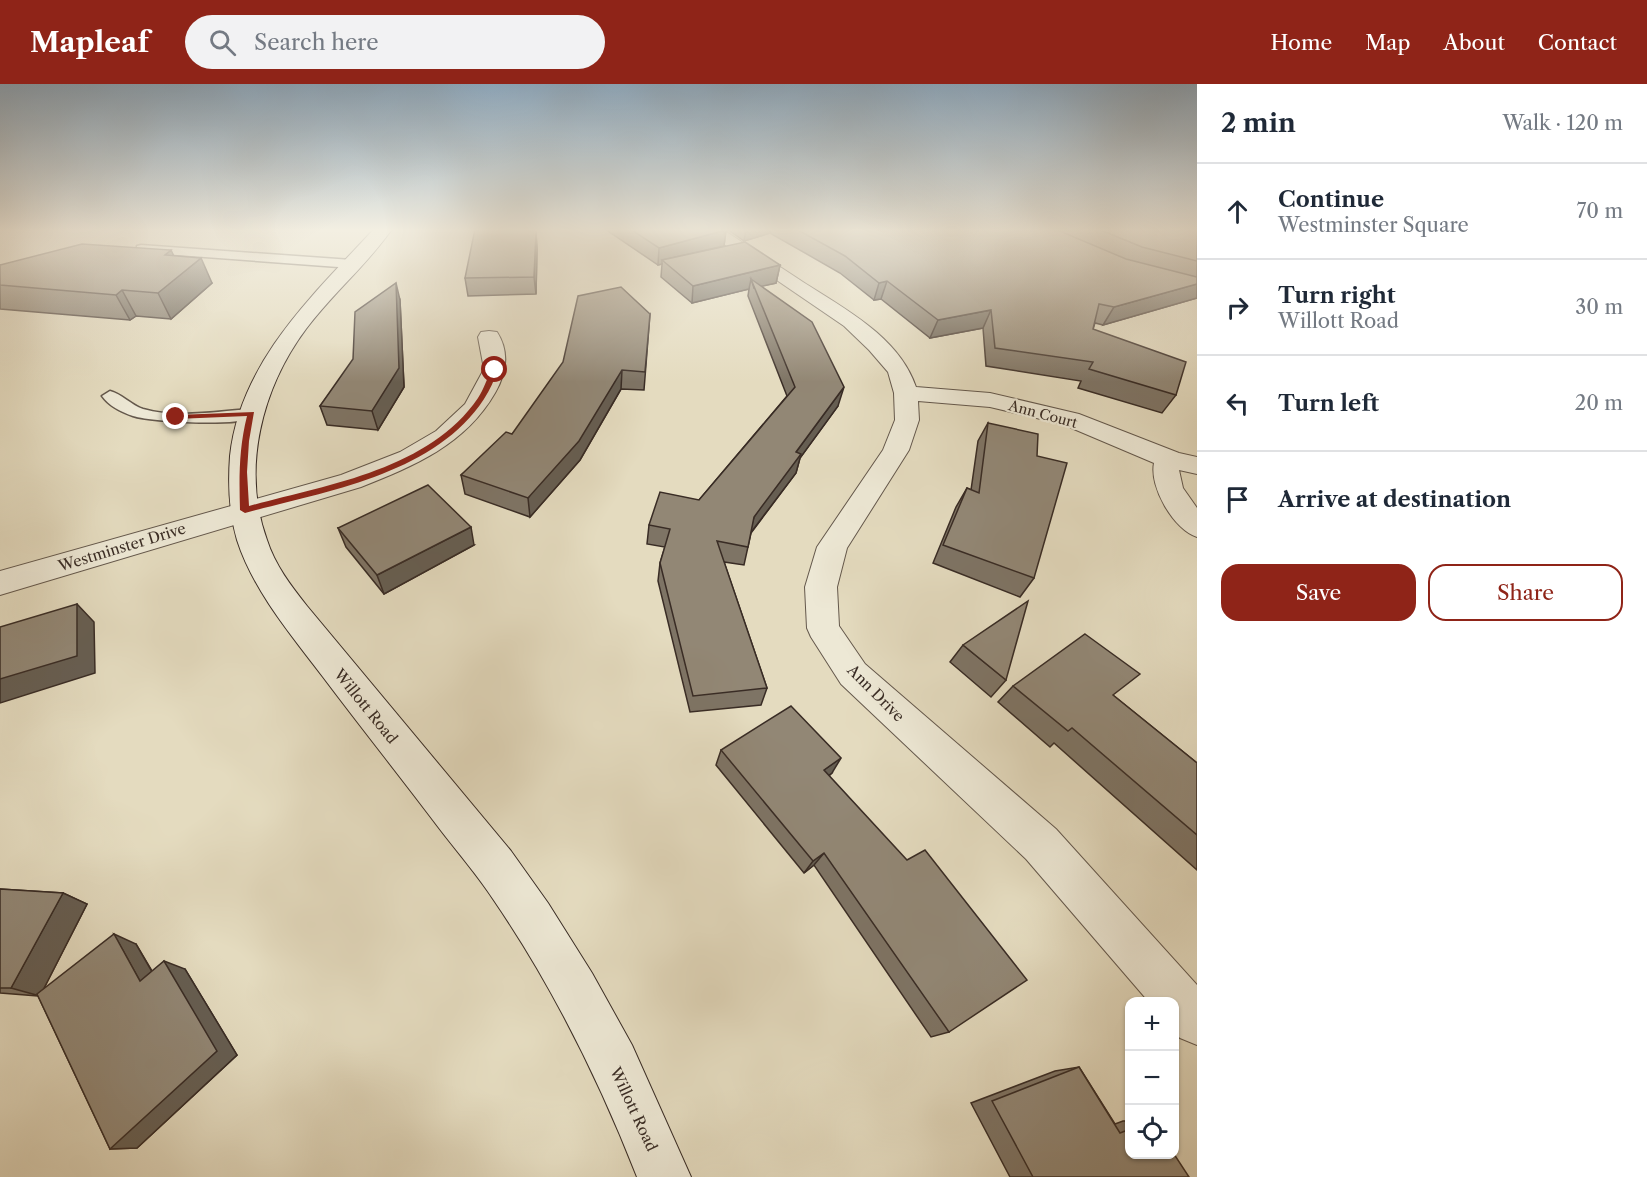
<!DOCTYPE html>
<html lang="en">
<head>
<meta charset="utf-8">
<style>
	body { margin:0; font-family:"Libre Caslon Text",serif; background:#f2f2f3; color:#1f2937 }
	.controls { position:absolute; right:18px; bottom:18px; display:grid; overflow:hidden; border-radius:12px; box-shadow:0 2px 4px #0004 }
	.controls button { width:54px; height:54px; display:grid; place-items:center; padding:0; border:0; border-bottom:2px solid #e0e1e3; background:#fff; color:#1f2937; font:30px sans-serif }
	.stop { position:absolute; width:18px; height:18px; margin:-14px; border:4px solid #8f2418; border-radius:50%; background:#fff }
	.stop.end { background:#8f2418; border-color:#fff; box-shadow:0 2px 6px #0008 }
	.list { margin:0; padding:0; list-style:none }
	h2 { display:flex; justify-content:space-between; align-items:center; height:78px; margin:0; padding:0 24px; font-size:26px }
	h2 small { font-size:20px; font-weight:400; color:#747a83 }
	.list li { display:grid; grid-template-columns:39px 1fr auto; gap:18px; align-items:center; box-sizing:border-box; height:96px; padding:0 24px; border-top:2px solid #e0e1e3 }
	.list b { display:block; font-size:22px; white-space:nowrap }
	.list p { margin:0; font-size:20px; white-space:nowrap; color:#747a83 }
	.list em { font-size:20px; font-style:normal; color:#747a83 }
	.actions { display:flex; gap:12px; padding:18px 24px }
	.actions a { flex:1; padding:14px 0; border:2px solid #8f2418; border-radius:18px; text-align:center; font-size:21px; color:#8f2418 }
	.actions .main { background:#8f2418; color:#fff }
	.icon { flex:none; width:33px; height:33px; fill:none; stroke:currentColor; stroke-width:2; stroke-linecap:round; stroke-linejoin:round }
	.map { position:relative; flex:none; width:1197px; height:1093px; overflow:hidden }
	header { display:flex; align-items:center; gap:36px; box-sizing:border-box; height:84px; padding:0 30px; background:#8f2418; color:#fff }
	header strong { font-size:28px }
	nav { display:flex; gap:33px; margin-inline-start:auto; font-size:21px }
	.search { width:420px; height:54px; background:#f2f2f3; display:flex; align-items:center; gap:15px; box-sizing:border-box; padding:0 21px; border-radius:33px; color:#747a83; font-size:22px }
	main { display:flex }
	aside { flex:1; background:#fff }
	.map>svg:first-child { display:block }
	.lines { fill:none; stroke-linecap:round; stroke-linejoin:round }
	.service-casing { stroke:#64584c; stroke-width:3 }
	.minor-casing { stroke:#64584c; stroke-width:2 }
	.secondary-casing { stroke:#392c25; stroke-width:2 }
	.service { fill:#ede8d5; fill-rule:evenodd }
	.minor { fill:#ede8d5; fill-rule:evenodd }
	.secondary { fill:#ede8d5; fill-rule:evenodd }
	.wall { fill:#7e7465; stroke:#392c25; stroke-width:1.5 }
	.shaded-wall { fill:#665e52; stroke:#392c25; stroke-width:1.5 }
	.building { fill:#928775; stroke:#392c25; stroke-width:1.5 }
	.route { fill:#8f2418 }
	.labels { text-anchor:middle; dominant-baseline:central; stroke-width:4.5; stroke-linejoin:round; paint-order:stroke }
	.far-street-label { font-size:14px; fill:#392c25; stroke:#ede8d5 }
	.street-label { font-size:15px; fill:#392c25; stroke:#ede8d5 }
</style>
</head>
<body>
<header>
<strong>Mapleaf</strong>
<div class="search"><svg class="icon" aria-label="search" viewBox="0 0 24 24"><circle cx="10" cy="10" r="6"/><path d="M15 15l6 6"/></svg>Search here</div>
<nav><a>Home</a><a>Map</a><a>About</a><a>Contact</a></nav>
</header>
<main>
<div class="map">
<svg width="1197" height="1093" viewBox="0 0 1197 1093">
	<rect width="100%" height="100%" fill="#e4dbbf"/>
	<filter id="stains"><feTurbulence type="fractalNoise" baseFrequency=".00333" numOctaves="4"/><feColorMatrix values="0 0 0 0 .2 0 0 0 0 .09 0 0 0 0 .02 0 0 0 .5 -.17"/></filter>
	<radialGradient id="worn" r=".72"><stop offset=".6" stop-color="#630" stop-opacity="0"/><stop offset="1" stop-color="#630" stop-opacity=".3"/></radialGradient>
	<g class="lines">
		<defs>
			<g id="service">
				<path d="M 141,161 L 352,176 L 358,180 L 352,184 L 137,168 L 137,162 Z"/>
				<path d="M 110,307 C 122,310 131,321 143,325 C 177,335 218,327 252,325 L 260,330 C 250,344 151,338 133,332 C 121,328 109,322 102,312 Z"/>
			</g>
			<g id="minor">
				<path d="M 702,145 L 722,145 C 749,163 776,180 803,198 C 845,225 899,253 916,303 L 990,309 L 1079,330 L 1179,369 L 1197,373 L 1197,390 L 1179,386 L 1183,404 L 1197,424 L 1197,453 C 1174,446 1149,403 1154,379 L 1062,340 L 990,323 L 918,317 L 919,336 L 909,366 L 847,464 L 837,503 L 839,542 L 865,580 L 1056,745 L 1197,901 L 1197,961 L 1180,954 L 1174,948 L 1174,918 L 1149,918 L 1026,775 L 841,600 L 811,553 L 807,544 L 805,503 L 817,463 L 883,366 L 895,336 L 894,309 L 888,288 L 869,266 L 844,242 Z"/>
				<path d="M 489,247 L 497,248 C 510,268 506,290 495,309 C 465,361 414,382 361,403 L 0,511 L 0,487 L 341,391 L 400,368 L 436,347 L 465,320 L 484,285 L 478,253 L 481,248 Z"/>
			</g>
			<path id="secondary" d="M 374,145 L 392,145 C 367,181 332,210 306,245 C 262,304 241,385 267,456 C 275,481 291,502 307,522 L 511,767 L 548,819 L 592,889 L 632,961 L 691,1093 L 637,1093 C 599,996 552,901 493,815 C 478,792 459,770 442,748 C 403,696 362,645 323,593 C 291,551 253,506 237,456 C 229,429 228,400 230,372 C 240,278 313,211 374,145 Z"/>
		</defs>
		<use href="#service" class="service-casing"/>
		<use href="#minor" class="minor-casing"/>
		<use href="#secondary" class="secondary-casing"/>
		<use href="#service" class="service"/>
		<use href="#minor" class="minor"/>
		<use href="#secondary" class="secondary"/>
	</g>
	<g class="wall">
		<path d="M 605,145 L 725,145 L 726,146 L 724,162 L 780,181 L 776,199 L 761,202 L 838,322 L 800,374 L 796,389 L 751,449 L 744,481 L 724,478 L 767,604 L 761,621 L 690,628 L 658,497 L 660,479 L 665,463 L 647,460 L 649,441 L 699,416 L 787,312 L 748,212 L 749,205 L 692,219 L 661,193 L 662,180 L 658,181 Z"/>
		<path d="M 727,145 L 1197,145 L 1197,214 L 1103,241 L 1095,239 L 1093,245 L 1176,311 L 1162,329 L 1078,304 L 1081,297 L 986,282 L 983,244 L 930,254 L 881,215 L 874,216 L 840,189 L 770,149 L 744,157 Z"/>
		<path d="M 536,148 L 537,165 L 536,210 L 468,212 L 465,194 Z"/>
		<path d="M 174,172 L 212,199 L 171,235 L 136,232 L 130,236 L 0,225 L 0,181 Z"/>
		<path d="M 400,216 L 404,303 L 378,346 L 327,341 L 320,322 Z"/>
		<path d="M 650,230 L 644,306 L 621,305 L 580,376 L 530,433 L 465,410 L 461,391 L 512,350 Z"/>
		<path d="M 988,339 L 1034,494 L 1020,513 L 933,479 L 956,423 L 967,404 L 971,406 L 978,357 Z"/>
		<path d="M 338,444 L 474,461 L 384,510 L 346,463 Z"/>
		<path d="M 963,561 L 1006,596 L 991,613 L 950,578 Z"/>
		<path d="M 1013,602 L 1114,612 L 1197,679 L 1197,786 L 1054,659 L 1050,663 L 998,618 Z"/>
		<path d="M 721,666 L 832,689 L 829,692 L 949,948 L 931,953 L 814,781 L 804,789 L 716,681 Z"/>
		<path d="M 0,805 L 63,809 L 87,820 L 43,906 L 136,860 L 152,887 L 185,885 L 237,971 L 137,1064 L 110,1065 L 38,912 L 0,909 Z"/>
		<path d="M 1079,983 L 1115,1040 L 1123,1037 L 1130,1037 L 1130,1071 L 1189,1093 L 1010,1093 L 971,1019 L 1055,987 Z"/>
	</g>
	<g class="shaded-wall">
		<path d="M 746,145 L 771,145 L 770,149 L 744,157 Z"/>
		<path d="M 726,146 L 724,162 L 662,176 L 662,180 L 658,181 L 659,164 Z"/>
		<path d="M 536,148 L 537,165 L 536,210 L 534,193 Z"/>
		<path d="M 171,166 L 182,189 L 201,174 L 212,199 L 171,235 L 158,209 L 165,171 Z"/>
		<path d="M 780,181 L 776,199 L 754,204 L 751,195 L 749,205 L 692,219 L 693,202 Z"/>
		<path d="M 887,197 L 881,215 L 874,216 L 879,199 Z"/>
		<path d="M 396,199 L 400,216 L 404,303 L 378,346 L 372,327 Z"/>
		<path d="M 1197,200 L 1197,214 L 1103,241 L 1114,223 Z"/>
		<path d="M 122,206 L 136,232 L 130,236 L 116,211 Z"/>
		<path d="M 991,226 L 983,244 L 930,254 L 938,236 Z"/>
		<path d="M 622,286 L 621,305 L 580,376 L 530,433 L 528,414 Z"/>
		<path d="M 844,303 L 838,322 L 800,374 L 796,389 L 749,451 L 754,433 L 796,368 Z"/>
		<path d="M 471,443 L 474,461 L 384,510 L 377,491 Z"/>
		<path d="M 77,520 L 94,538 L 95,589 L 0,619 L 0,595 Z"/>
		<path d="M 841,674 L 832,689 L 815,701 L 824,686 Z"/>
		<path d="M 824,769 L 814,781 L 804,789 L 813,777 Z"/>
		<path d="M 63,809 L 87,820 L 40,912 L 11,904 Z"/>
		<path d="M 114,850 L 136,860 L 162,905 L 140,897 Z"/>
		<path d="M 164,877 L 185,885 L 237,971 L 137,1064 L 110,1065 Z"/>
	</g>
	<g class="building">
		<path d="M 475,145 L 534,145 L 536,148 L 534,193 L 465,194 Z"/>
		<path d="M 630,145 L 725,145 L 726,146 L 659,164 Z"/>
		<path d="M 796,145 L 1055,145 L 1126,175 L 1197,193 L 1197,200 L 1114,223 L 1099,220 L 1093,245 L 1186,278 L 1176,311 L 1089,285 L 1093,278 L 995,264 L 991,226 L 938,236 L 887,197 L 879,199 L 845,172 Z"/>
		<path d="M 1098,145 L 1197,145 L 1197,177 L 1142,163 Z"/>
		<path d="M 745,158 L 780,181 L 693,202 L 662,176 Z"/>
		<path d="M 82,160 L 171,166 L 165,171 L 201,174 L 158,209 L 122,206 L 116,211 L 0,201 L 0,181 Z"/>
		<path d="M 751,195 L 812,238 L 844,303 L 796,368 L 801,370 L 754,433 L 748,463 L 717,457 L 767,604 L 693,612 L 660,479 L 670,445 L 649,441 L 660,408 L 699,416 L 795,303 Z"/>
		<path d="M 396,199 L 399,284 L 372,327 L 320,322 L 353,275 L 355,228 Z"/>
		<path d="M 621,203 L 650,230 L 645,288 L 622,286 L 579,357 L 528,414 L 461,391 L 506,348 L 512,350 L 563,278 L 578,212 Z"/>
		<path d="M 988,339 L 1038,350 L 1037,372 L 1067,379 L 1034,494 L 943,461 L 967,404 L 979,409 Z"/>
		<path d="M 428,401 L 471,443 L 377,491 L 338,444 Z"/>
		<path d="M 1028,517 L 1006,596 L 963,561 Z"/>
		<path d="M 77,520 L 77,572 L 0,595 L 0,543 Z"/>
		<path d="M 1085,550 L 1140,590 L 1113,611 L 1197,679 L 1197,751 L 1072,644 L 1068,647 L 1013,602 Z"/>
		<path d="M 791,622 L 841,674 L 824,686 L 907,776 L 925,766 L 1027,896 L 949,948 L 824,769 L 813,777 L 721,666 Z"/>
		<path d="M 0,805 L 63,809 L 11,904 L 0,904 Z"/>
		<path d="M 114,850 L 140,897 L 164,877 L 217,967 L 110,1065 L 37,910 Z"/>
		<path d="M 1079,983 L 1120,1049 L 1130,1045 L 1130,1071 L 1174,1071 L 1174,1070 L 1189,1093 L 1033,1093 L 992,1017 Z"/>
	</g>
	<linearGradient id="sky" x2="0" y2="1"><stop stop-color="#8facc3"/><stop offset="0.49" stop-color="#f3efe2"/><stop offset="1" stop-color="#f3efe2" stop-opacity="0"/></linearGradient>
	<rect width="1197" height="298" fill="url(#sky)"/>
	<path class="route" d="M 492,285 L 498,286 C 494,296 490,306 484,315 C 434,391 326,407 245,429 L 240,426 C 239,393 239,364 247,332 L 176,335 L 172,333 L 176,331 L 254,328 L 249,357 L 247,388 L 249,422 C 326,401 429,386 478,314 C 484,305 487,294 492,285 Z"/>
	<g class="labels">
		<g class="far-street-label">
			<text transform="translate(1043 330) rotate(15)">Ann Court</text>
		</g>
		<g class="street-label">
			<text transform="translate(122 463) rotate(-17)">Westminster Drive</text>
			<text transform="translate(876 609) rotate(45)">Ann Drive</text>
			<text transform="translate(366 622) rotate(51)">Willott Road</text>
			<text transform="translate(634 1025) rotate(65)">Willott Road</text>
		</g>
	</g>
	<rect width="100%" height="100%" filter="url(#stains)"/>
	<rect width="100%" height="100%" fill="url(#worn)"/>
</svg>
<div class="controls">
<button>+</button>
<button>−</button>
<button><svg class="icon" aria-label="locate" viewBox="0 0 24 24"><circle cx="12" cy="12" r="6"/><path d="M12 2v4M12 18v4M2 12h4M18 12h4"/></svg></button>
</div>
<div class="stop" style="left:495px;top:286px"></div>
<div class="stop end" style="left:176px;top:333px"></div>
</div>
<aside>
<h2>2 min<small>Walk · 120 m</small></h2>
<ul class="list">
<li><svg class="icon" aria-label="ahead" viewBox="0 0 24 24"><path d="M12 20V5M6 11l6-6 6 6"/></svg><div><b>Continue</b><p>Westminster Square</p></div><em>70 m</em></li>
<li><svg class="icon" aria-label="right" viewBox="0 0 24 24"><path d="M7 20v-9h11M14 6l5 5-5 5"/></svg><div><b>Turn right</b><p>Willott Road</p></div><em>30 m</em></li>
<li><svg class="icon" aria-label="left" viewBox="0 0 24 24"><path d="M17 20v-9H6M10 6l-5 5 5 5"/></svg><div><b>Turn left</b></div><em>20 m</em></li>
<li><svg class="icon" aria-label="arrive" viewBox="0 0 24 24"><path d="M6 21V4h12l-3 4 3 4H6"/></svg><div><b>Arrive at destination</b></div></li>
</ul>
<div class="actions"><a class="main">Save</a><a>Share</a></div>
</aside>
</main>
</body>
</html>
